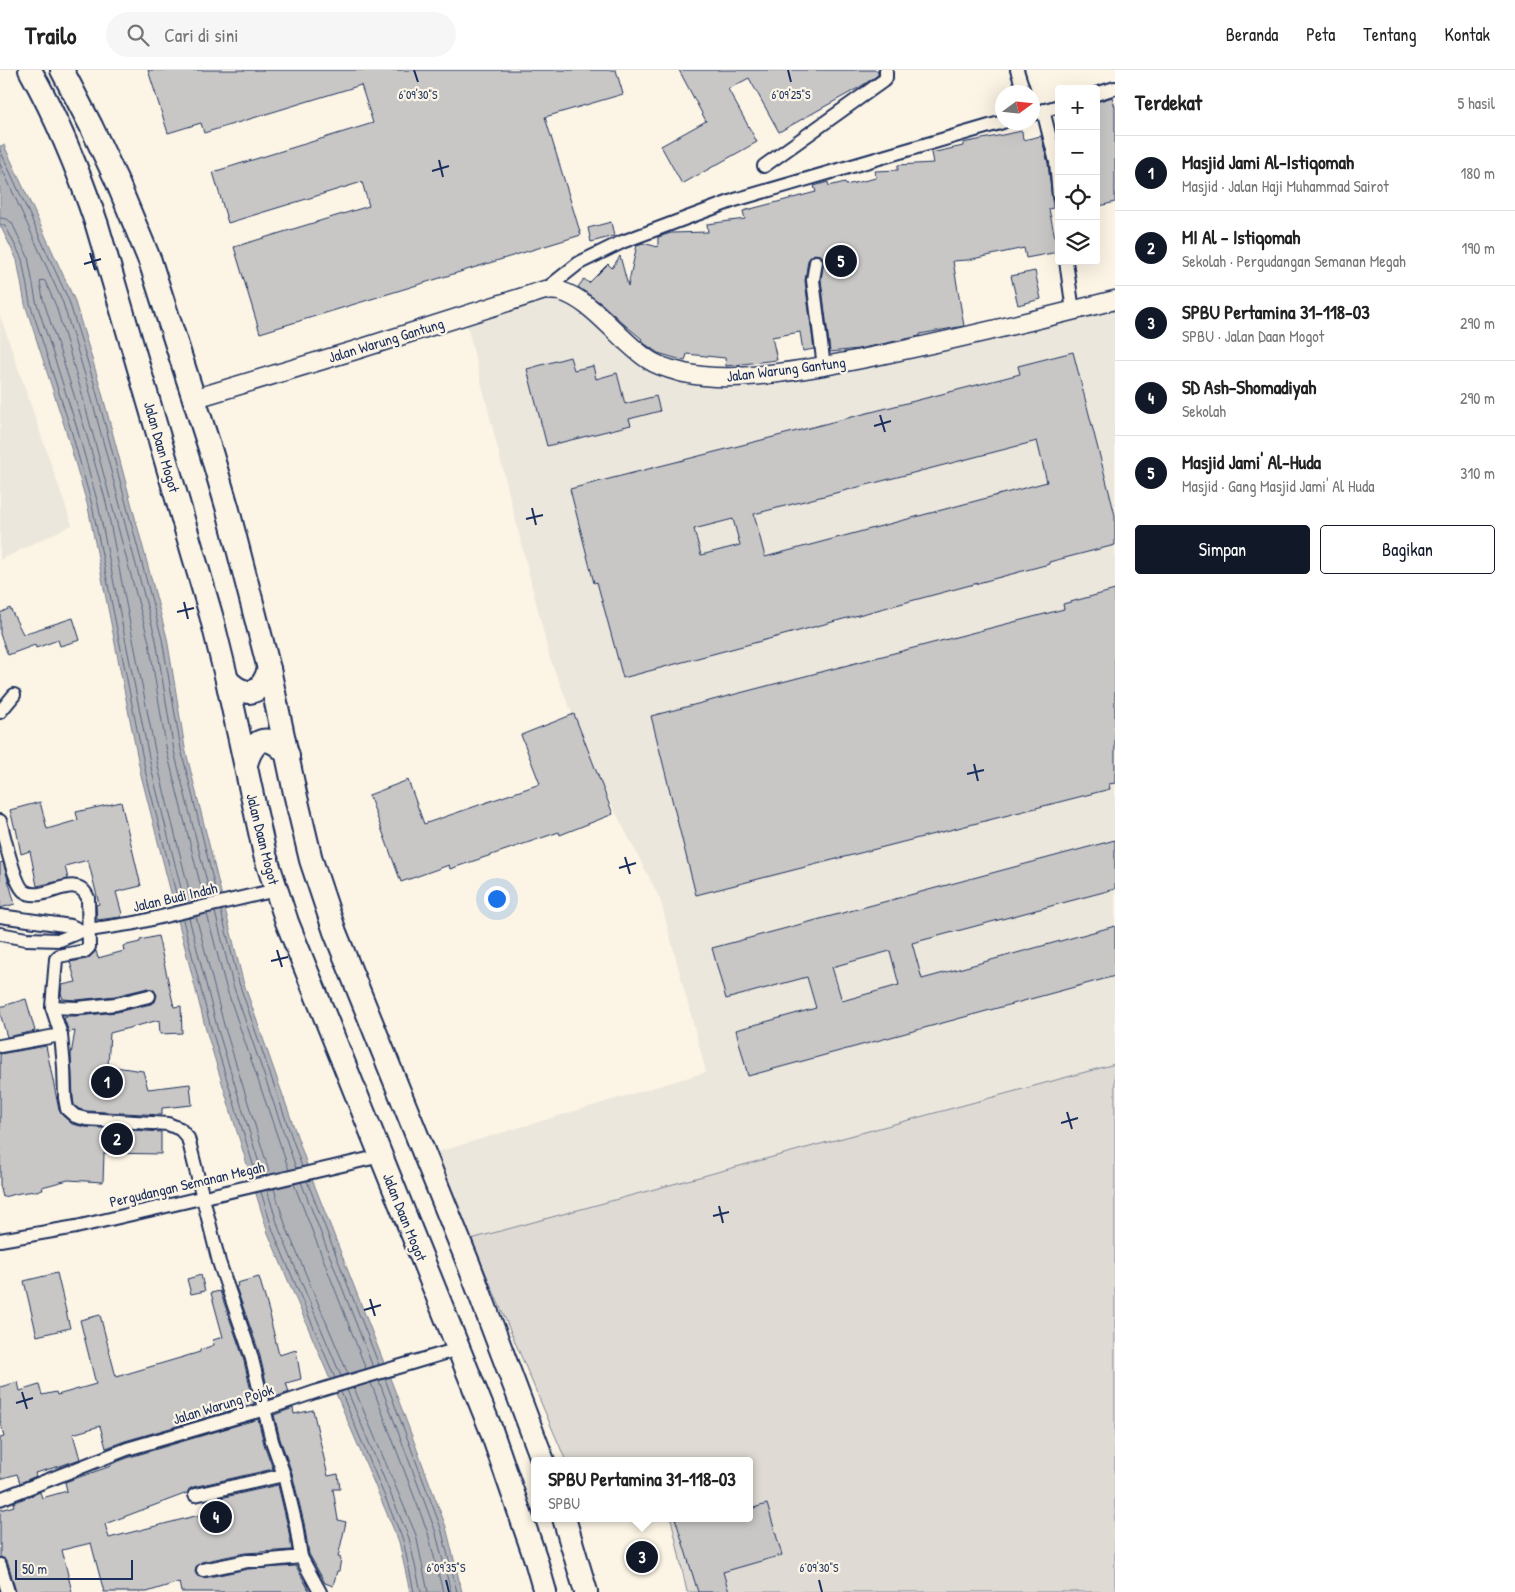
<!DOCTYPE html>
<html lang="id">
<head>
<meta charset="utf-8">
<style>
	body { margin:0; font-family:"Patrick Hand",sans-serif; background:#f6f6f6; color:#222 }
	.controls { position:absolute; right:15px; top:15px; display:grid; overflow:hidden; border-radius:5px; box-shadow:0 5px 20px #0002 }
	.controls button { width:45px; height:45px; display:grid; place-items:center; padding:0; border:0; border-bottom:1px solid #e0e0e0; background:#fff; color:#222; font:25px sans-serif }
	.compass { position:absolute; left:995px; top:15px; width:45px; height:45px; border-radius:50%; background:#fff; box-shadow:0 5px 20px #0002; rotate:75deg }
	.scale { position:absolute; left:15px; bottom:12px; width:118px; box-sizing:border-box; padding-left:5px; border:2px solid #1b2f5e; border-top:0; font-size:14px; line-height:18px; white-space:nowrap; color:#1b2f5e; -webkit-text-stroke:4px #fcf5e5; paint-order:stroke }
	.you { position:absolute; left:496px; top:828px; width:18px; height:18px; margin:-12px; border:4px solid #fff; border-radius:50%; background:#1a73e8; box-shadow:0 0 0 8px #1a73e833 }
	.badge { display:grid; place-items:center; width:32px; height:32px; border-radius:50%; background:#111827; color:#fff; font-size:16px; font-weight:700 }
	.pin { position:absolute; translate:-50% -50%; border:2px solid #fff; box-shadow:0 1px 5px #0006 }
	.popup { position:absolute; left:531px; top:1387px; width:222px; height:65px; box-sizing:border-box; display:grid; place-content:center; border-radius:5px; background:#fff; filter:drop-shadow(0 1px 4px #0005); font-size:16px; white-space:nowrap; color:#767676 }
	.popup b { font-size:19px; color:#222 }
	.popup::after { content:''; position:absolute; left:50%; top:100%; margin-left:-10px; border:10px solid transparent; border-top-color:#fff }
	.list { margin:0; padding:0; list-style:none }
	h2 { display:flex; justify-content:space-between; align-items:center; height:65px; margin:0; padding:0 20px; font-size:21px }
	h2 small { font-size:16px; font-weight:400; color:#767676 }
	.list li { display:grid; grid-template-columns:32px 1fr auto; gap:15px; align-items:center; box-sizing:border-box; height:75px; padding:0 20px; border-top:1px solid #e0e0e0 }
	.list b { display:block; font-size:19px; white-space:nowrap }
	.list p { margin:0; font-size:16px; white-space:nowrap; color:#767676 }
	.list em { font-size:16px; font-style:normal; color:#767676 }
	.actions { display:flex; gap:10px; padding:15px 20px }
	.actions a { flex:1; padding:11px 0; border:1px solid #111827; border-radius:5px; text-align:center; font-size:18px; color:#111827 }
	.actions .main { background:#111827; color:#fff }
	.icon { flex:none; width:28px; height:28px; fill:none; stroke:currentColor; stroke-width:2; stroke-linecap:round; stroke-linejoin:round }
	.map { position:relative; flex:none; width:1115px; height:1522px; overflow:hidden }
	header { display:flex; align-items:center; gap:30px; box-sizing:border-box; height:70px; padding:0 25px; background:#fff; border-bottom:1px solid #e0e0e0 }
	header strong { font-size:24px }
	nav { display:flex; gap:28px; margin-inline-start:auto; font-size:18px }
	.search { width:350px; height:45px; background:#f6f6f6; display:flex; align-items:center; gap:12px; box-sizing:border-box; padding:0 18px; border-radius:28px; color:#767676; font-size:19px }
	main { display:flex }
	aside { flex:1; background:#fff }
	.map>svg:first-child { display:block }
	.built { fill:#ece7dc }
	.green { fill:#dfdbd4; stroke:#7d8599 }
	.water { fill:#b2b4b8; stroke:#767f94 }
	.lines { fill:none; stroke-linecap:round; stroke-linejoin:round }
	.shore { stroke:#576482; stroke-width:1 }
	.building { fill:#c8c7c6; stroke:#1b2f5e; fill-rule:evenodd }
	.street-casing { stroke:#1b2f5e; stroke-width:16 }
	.secondary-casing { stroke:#1b2f5e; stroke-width:21 }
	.highway-casing { stroke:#1b2f5e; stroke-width:26 }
	.street { stroke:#fcf5e5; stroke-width:12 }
	.secondary { stroke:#fcf5e5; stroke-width:18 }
	.highway { stroke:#fcf5e5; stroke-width:22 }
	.ticks { fill:none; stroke:#1b2f5e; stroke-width:2 }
	.labels { text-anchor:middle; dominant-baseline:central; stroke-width:4.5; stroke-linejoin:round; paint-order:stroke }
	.street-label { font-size:15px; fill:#1b2f5e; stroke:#fcf5e5 }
	.ticks-label { font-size:12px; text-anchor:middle; fill:#1b2f5e; stroke:#fcf5e5; stroke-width:4.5; stroke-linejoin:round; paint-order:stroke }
</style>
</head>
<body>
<header>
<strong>Trailo</strong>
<div class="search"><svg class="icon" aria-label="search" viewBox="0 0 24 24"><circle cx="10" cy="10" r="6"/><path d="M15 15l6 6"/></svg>Cari di sini</div>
<nav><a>Beranda</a><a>Peta</a><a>Tentang</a><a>Kontak</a></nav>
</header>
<main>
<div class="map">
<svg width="1115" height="1522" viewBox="0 0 1115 1522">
	<rect width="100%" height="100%" fill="#fcf5e5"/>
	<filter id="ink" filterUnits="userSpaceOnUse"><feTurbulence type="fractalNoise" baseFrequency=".02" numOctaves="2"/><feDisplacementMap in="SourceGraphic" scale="10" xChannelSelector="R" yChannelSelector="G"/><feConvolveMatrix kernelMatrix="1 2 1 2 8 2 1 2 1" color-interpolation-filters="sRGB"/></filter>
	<g filter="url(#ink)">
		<g class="built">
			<path d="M 557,224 L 579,238 L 638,292 L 731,311 L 1115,231 L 1115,994 L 471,1169 L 434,1083 L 706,1002 L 660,829 L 597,706 L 550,589 L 467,255 L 505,239 Z"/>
			<path d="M 0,245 L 72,455 L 0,490 Z"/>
		</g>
		<path class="green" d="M 1115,994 L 1115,1522 L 687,1522 L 671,1448 L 750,1448 L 750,1391 L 566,1391 L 471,1169 Z"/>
		<path class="water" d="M 4,75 L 74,229 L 99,312 L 167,568 L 185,678 L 243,911 L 312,1109 L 395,1321 L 446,1457 L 462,1522 L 410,1522 L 399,1472 L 268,1163 L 206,960 L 141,705 L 88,437 L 66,361 L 25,234 L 17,190 L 0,155 L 0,76 Z"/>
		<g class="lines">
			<g class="shore">
				<path d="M 0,80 L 69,231 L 94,313 L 162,569 L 181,679 L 217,826"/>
				<path d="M 0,94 L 63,233 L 88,315 L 156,570 L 174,681 L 211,828"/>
				<path d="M 0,148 L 7,149 L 12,153 L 28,187 L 36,231 L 77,358 L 98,434 L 152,702 L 185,834"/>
				<path d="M 0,154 L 6,157 L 22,189 L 30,233 L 71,360 L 92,435 L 146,704 L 179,835"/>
				<path d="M 192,832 L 159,701 L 106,432 L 84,356 L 43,229 L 40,212 L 42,210 L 45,211 L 56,236 L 80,317 L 149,572 L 167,682 L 204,829"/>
				<path d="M 221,841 L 239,913 L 302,1097"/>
				<path d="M 215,842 L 233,915 L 296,1098"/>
				<path d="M 207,844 L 226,917 L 289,1100"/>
				<path d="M 196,846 L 224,955 L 270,1104"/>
				<path d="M 189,848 L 217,957 L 263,1106"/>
				<path d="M 183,850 L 211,958 L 257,1107"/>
				<path d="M 307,1111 L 379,1295"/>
				<path d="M 301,1112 L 373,1297"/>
				<path d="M 294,1114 L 366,1299"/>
				<path d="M 274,1119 L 286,1157 L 348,1304"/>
				<path d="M 267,1120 L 279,1159 L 341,1306"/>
				<path d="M 261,1122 L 273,1161 L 335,1308"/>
				<path d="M 385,1309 L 441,1458 L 457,1522"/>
				<path d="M 379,1311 L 435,1460 L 451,1522"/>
				<path d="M 371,1313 L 428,1463 L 443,1522"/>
				<path d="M 354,1318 L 416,1465 L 428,1522"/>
				<path d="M 347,1320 L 409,1468 L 421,1522"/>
				<path d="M 341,1322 L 403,1470 L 414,1522"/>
			</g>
		</g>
		<g class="building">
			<path d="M 148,0 L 616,0 L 623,24 L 545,47 L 581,165 L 260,263 L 234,177 L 369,136 L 362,112 L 228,153 L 213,102 L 373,53 L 361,15 L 204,63 L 201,53 L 168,63 Z"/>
			<path d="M 679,0 L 878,0 L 878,5 L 860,17 L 779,62 L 749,8 L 728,19 L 757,72 L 682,114 L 661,76 L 706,51 Z"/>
			<path d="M 1112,27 L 1115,37 L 1115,132 L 1096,137 L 1096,32 Z"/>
			<path d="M 1022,61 L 1023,70 L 1041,66 L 1048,93 L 1053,138 L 1049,139 L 1058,182 L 1026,188 L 1024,178 L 968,190 L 953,191 L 964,256 L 920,264 L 920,266 L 858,279 L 830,282 L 821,210 L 824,190 L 821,185 L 814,184 L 808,190 L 805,211 L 814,279 L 803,281 L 800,262 L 772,267 L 777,290 L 726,296 L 725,288 L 687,284 L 685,291 L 658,283 L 645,274 L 641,271 L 642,269 L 625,255 L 602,234 L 578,217 L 584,209 L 589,213 L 608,194 L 612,198 L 620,186 L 628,216 L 637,175 L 643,173 L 658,177 L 658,167 L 671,163 L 708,162 L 707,154 L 745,149 L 743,141 L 816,122 L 814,116 L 828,112 L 829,116 L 845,112 L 846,115 L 876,108 L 875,101 L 898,100 L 898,95 L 933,93 L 931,83 L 963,76 L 963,73 Z"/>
			<path d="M 611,152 L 614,166 L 591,172 L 588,158 Z"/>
			<path d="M 1035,201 L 1041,229 L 1018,235 L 1011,206 Z"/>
			<path d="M 1073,282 L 1115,445 L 1115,475 L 1049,492 L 1049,494 L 623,608 L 597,512 L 594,513 L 570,419 L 1020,304 L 1018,296 ZM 1037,371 L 1047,412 L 765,487 L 754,444 ZM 733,449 L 740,475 L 701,485 L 694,459 Z"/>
			<path d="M 570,287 L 574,300 L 593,296 L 596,309 L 617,303 L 625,334 L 656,326 L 660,341 L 629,349 L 631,355 L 547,376 L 527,299 Z"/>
			<path d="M 1115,520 L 1115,713 L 1109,714 L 1110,719 L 696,825 L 651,646 L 1064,539 L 1063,534 Z"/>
			<path d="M 10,538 L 23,564 L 73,548 L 80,570 L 60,576 L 58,570 L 36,578 L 35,575 L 8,585 L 0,564 L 0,543 Z"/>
			<path d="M 574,644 L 613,744 L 560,765 L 559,762 L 450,799 L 449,795 L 401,812 L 369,725 L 408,710 L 424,754 L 540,714 L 521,665 Z"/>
			<path d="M 40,732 L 47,759 L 78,750 L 76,742 L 121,732 L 141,816 L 116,822 L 122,844 L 121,845 L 121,847 L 97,850 L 96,835 L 99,834 L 88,790 L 65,796 L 68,809 L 37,816 L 30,781 L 21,784 L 16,758 L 15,759 L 10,740 Z"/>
			<path d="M 1115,770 L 1115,819 L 912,873 L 922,909 L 1115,856 L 1115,906 L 748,1006 L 736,960 L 816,938 L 807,907 L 726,929 L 712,878 ZM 890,881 L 899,915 L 842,931 L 832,897 Z"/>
			<path d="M 3,792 L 15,834 L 0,838 L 0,793 Z"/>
			<path d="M 158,866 L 174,937 L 181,936 L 182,963 L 160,964 L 159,950 L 110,963 L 108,996 L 143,1001 L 148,1019 L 190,1014 L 192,1035 L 162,1038 L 162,1045 L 87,1041 L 79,1039 L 74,1035 L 73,1027 L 71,985 L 75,961 L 69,962 L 64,948 L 67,947 L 67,946 L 78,946 L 117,942 L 151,934 L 155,932 L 157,925 L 154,920 L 148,918 L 115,926 L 77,930 L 63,929 L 61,923 L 62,915 L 76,912 L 70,892 L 87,889 L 96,881 L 98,888 L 124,881 L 123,876 L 140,872 L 140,870 Z"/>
			<path d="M 26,929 L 35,961 L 7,967 L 0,943 L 0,937 Z"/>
			<path d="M 46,976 L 59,1040 L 62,1045 L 72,1054 L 85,1057 L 161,1062 L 161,1084 L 104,1083 L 103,1112 L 68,1110 L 42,1117 L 43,1120 L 20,1123 L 3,1127 L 0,1115 L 0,984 Z"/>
			<path d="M 57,1203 L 70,1258 L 37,1266 L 24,1211 Z"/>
			<path d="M 201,1205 L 205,1221 L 191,1224 L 187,1209 Z"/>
			<path d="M 259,1207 L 272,1252 L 271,1252 L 279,1285 L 296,1280 L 301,1309 L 286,1313 L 289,1322 L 270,1329 L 259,1282 L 236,1217 L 238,1216 L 237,1213 Z"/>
			<path d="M 220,1221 L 243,1287 L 254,1334 L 125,1371 L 106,1378 L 100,1356 L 73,1364 L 80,1389 L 60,1396 L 35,1403 L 36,1406 L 20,1413 L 17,1404 L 0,1409 L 0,1368 L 4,1367 L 0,1350 L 0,1317 L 18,1312 L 20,1321 L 39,1315 L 42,1325 L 56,1322 L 57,1325 L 96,1314 L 80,1250 L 100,1245 L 116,1307 L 200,1282 L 200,1280 L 214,1275 L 213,1270 L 223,1267 L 211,1223 Z"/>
			<path d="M 293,1338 L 294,1344 L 313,1340 L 328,1406 L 338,1404 L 340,1419 L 333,1419 L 338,1450 L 346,1452 L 338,1487 L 341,1488 L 339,1501 L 337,1501 L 333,1516 L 325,1513 L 309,1484 L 304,1453 L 292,1403 L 280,1369 L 274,1345 Z"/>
			<path d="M 258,1349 L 264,1374 L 273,1399 L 193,1417 L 189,1419 L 187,1423 L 105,1454 L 109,1468 L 211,1442 L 207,1431 L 278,1415 L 288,1457 L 292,1480 L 245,1483 L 201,1492 L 196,1497 L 195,1502 L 197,1506 L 204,1508 L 248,1499 L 296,1496 L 310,1522 L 181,1522 L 179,1512 L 147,1522 L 104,1522 L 91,1473 L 62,1480 L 72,1522 L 16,1522 L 8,1493 L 5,1489 L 0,1487 L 0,1440 L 14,1436 L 13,1433 L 40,1422 L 42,1428 L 67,1421 L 65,1412 L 111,1396 L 111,1394 L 130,1387 Z"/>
			<path d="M 767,1434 L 782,1485 L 723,1502 L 729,1522 L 698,1522 L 675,1448 L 750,1448 L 750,1439 Z"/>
		</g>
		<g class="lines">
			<defs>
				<g id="street">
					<path d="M 1017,0 L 1024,22"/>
					<path d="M 1096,24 L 1115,18"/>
					<path d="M 1043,40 L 1056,92 L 1059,126"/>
					<path d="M 1032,44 L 1059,36"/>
					<path d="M 764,96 L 883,11 L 886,8 L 886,0"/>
					<path d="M 1066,191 L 1073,241"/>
					<path d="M 816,192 L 813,210 L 824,297"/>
					<path d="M 545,220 L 579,193 L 622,172 L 735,130 L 1003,52"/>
					<path d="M 0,642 L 14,625"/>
					<path d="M 0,751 C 4,765 14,813 24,821 C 43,835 76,799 88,828 L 89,877 L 85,881 L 59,886 L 56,889 L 52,937 L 61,965 L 64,997 L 65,1028 L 67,1039 L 75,1046 L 86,1049 L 168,1054 L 180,1059 L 188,1068 L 219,1192 L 251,1285 L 272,1371 L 284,1405 L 296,1455 L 301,1487 L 261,1491 L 247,1491 L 203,1500"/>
					<path d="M 0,846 L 71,856 L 82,861"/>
					<path d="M 0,864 L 26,869 L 60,870 L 82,861 L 135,853 L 276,820"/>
					<path d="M 52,937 L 77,938 L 116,934 L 149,926"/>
					<path d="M 0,976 L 61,965"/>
					<path d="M 0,1170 L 76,1157 L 381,1086"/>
					<path d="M 195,1425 L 284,1405"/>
					<path d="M 0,1429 L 127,1379 L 265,1339 L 321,1320 L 458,1279"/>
					<path d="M 301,1487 L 320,1522"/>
					<path d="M 0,1495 L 8,1522"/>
				</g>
				<path id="secondary" d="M 193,329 L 356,280 L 545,220 C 549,221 555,220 560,221 C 594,231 619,271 649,290 C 659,297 673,300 684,303 C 716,310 747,307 778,303 C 816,298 853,291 890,283 C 965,267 1040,249 1115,230"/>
				<g id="highway">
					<path d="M 30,0 C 58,50 79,102 97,155 L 211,545 L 227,610 L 265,785 L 287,852 L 490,1357 L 535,1487 L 545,1522"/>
					<path d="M 62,0 L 91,56 L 116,109 L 150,191 L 211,382 L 228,440 L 269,599 L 295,723 L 311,790 L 335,862 L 469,1195 L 543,1391"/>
					<path d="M 227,610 C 246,629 261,625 269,599"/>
					<path d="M 246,694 C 254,666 269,663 288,685"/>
					<path d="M 564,1448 L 586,1522"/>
				</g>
			</defs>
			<use href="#street" class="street-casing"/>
			<use href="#secondary" class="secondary-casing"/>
			<use href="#highway" class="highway-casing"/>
			<use href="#street" class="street"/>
			<use href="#secondary" class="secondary"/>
			<use href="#highway" class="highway"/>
		</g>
	</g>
	<path class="ticks" d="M 414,0 L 418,12M 788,0 L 791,12M 439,90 L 443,107M 432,101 L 449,96M 90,183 L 95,200M 84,194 L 101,189M 880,345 L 885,362M 874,356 L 891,351M 532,438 L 536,455M 526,449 L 543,445M 184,532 L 188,549M 177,542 L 194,538M 974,694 L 978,711M 967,704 L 984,700M 625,787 L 630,804M 619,798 L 636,793M 277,880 L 282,897M 271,891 L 288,887M 1067,1042 L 1072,1059M 1061,1053 L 1078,1048M 719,1136 L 723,1153M 713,1146 L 729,1142M 370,1229 L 375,1246M 364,1240 L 381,1235M 22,1322 L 27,1339M 16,1333 L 33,1328M 446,1510 L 449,1522M 819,1510 L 822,1522"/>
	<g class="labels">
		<g class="street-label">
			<text transform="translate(386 270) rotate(-17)">Jalan Warung Gantung</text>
			<text transform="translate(786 299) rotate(-7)">Jalan Warung Gantung</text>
			<text transform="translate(162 377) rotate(74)">Jalan Daan Mogot</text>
			<text transform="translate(263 769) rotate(76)">Jalan Daan Mogot</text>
			<text transform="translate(175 827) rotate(-13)">Jalan Budi Indah</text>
			<text transform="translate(187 1114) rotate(-13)">Pergudangan Semanan Megah</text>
			<text transform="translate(405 1147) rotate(68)">Jalan Daan Mogot</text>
			<text transform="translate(223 1334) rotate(-17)">Jalan Warung Pojok</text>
		</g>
	</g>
	<g class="ticks-label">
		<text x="418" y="29">6°09'30"S</text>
		<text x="791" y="29">6°09'25"S</text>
		<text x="446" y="1502">6°09'35"S</text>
		<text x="819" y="1502">6°09'30"S</text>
	</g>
</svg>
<div class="controls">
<button>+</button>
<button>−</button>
<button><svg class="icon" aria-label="locate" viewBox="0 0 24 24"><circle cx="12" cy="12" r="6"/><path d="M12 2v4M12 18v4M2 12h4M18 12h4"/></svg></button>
<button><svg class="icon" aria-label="layers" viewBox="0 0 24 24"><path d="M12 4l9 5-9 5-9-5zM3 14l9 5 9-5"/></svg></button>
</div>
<svg class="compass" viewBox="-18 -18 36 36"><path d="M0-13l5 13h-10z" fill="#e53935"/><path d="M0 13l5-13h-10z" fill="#767676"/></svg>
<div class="scale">50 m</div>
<div class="you"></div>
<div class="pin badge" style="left:107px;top:1012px">1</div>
<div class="pin badge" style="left:117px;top:1069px">2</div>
<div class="pin badge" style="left:642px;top:1487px">3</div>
<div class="popup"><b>SPBU Pertamina 31-118-03</b>SPBU</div>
<div class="pin badge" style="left:216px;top:1447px">4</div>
<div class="pin badge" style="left:841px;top:191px">5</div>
</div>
<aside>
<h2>Terdekat<small>5 hasil</small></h2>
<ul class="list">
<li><span class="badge">1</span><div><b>Masjid Jami Al-Istiqomah</b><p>Masjid · Jalan Haji Muhammad Sairot</p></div><em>180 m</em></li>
<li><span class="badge">2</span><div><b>MI Al - Istiqomah</b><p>Sekolah · Pergudangan Semanan Megah</p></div><em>190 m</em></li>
<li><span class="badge">3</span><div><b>SPBU Pertamina 31-118-03</b><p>SPBU · Jalan Daan Mogot</p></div><em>290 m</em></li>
<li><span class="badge">4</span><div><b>SD Ash-Shomadiyah</b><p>Sekolah</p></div><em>290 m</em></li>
<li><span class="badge">5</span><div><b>Masjid Jami' Al-Huda</b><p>Masjid · Gang Masjid Jami' Al Huda</p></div><em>310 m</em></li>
</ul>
<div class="actions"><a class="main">Simpan</a><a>Bagikan</a></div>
</aside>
</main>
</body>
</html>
